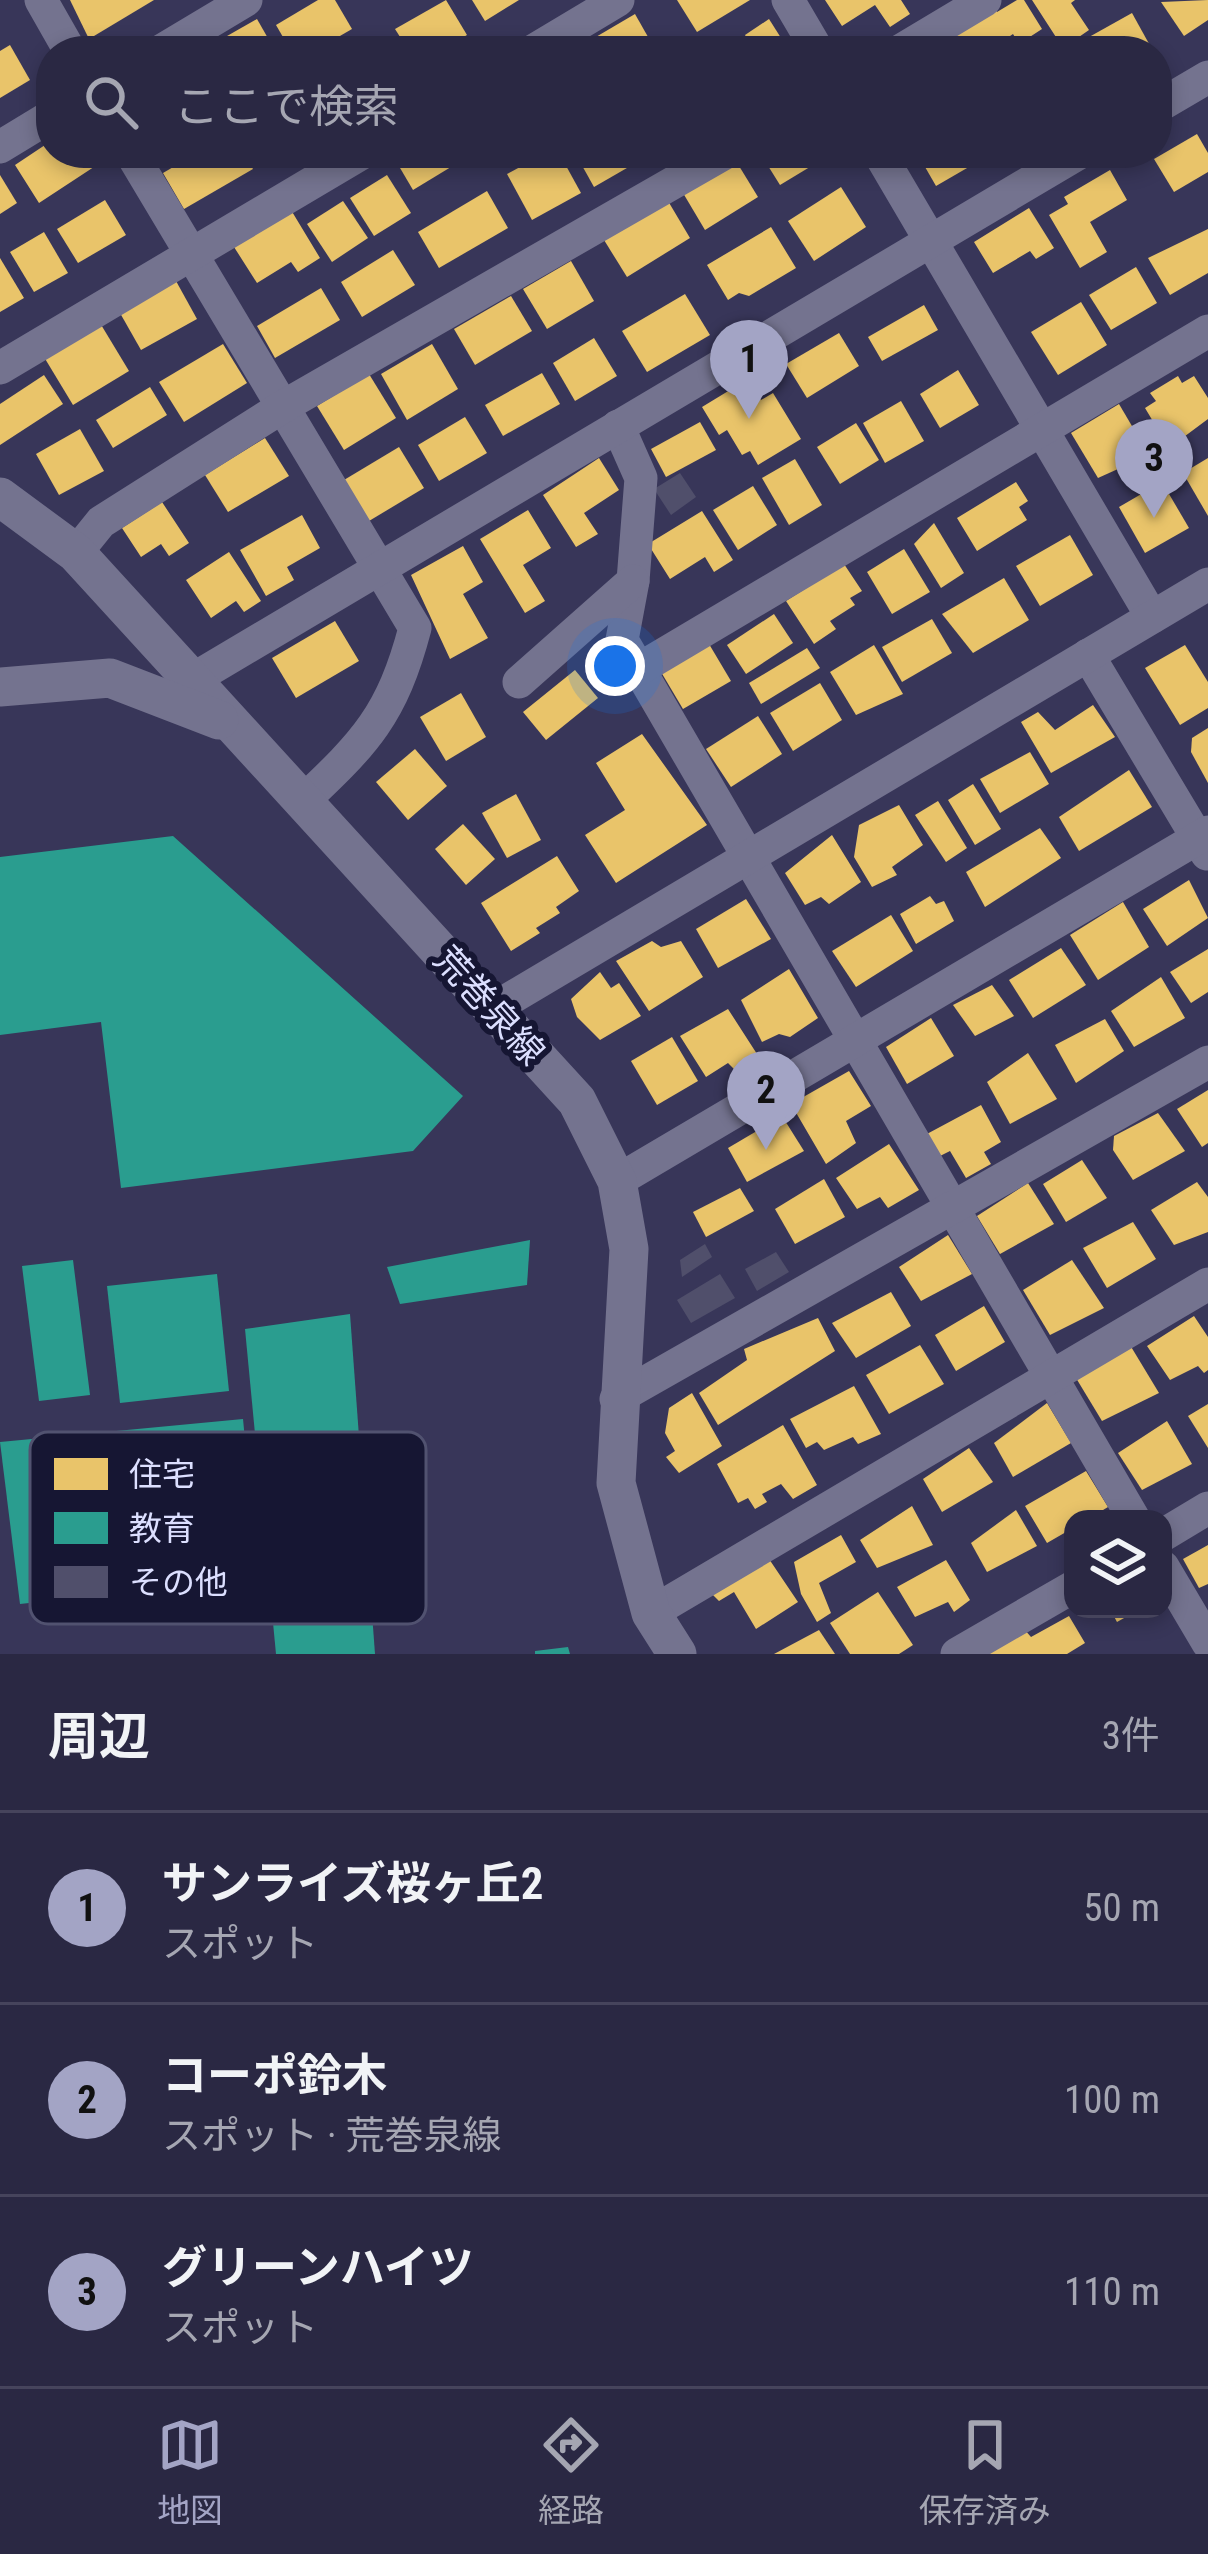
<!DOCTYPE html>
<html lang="ja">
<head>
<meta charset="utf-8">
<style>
	body { margin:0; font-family:"Roboto Condensed","Noto Sans JP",sans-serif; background:#36344e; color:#f1f3f6 }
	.controls { position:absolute; right:36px; bottom:36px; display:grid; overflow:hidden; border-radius:24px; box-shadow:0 6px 18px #0003 }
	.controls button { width:108px; height:108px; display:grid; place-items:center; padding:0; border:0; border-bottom:3px solid #46445c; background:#2a2843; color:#f1f3f6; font:60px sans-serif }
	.you { position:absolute; left:615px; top:666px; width:42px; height:42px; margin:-30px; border:9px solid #fff; border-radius:50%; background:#1a73e8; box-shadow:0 0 0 18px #1a73e833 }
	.badge { display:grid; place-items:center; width:78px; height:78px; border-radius:50%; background:#a3a4c5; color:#111; font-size:39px; font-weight:700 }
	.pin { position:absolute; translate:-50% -99px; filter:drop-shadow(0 3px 6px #0008) }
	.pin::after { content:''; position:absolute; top:63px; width:42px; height:36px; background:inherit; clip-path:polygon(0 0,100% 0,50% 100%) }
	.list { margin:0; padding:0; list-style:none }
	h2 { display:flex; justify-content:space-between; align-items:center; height:156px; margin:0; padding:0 48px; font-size:51px }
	h2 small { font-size:39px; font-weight:400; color:#a5a6b2 }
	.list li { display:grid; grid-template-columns:78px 1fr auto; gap:36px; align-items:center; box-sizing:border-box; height:192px; padding:0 48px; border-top:3px solid #46445c }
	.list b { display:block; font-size:45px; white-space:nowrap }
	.list p { margin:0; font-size:39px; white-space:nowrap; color:#a5a6b2 }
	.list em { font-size:39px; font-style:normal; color:#a5a6b2 }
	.icon { flex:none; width:66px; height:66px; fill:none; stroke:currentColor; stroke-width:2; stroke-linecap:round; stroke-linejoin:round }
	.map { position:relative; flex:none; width:1208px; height:1654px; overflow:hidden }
	.search { position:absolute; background:#2a2843; box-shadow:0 6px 18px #0003; left:36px; right:36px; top:36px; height:132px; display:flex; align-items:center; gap:30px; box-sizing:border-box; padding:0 42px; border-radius:48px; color:#a5a6b2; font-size:45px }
	.sheet { height:732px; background:#2a2843 }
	nav { display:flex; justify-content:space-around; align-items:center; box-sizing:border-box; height:168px; border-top:3px solid #46445c; background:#2a2843; font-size:33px; color:#a5a6b2 }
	nav a { display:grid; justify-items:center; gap:6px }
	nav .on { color:#a3a4c5 }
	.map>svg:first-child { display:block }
	.homes { fill:#e9c46a }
	.schools { fill:#2a9d8f }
	.building { fill:#504f6b }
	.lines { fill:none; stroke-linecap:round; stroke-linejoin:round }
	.minor { stroke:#74738f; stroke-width:33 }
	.tertiary { stroke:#74738f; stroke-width:39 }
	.labels { text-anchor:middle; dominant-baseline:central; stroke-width:12; stroke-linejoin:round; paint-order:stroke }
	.street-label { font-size:36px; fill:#dcdfff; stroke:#161633 }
	.key { fill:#161633; stroke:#515270; stroke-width:3 }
	.key-label { font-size:33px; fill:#dcdfff }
</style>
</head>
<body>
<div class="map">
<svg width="1208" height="1654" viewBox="0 0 1208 1654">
	<rect width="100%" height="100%" fill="#383659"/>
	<g class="homes">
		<path d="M 70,0 L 154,0 L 89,39 Z"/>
		<path d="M 318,0 L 335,0 L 352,29 L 314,51 L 291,51 L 276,25 Z"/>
		<path d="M 446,0 L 467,35 L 440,51 L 409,51 L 395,29 Z"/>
		<path d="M 472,0 L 519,0 L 485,21 Z"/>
		<path d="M 677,0 L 750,0 L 697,32 Z"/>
		<path d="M 825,0 L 901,0 L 910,14 L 890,27 L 875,5 L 842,26 Z"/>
		<path d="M 1017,0 L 1024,0 L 1042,29 L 1019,44 L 1013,34 L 995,46 L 998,51 L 962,51 L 951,33 L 994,7 L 997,12 Z"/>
		<path d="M 1032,0 L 1075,0 L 1071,3 L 1089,30 L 1063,48 Z"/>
		<path d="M 1208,0 L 1208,20 L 1184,36 L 1161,2 Z"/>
		<path d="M 1132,13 L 1153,51 L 1064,51 Z"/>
		<path d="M 635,14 L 656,51 L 572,51 Z"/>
		<path d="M 257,19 L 273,47 L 208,51 L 206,48 Z"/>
		<path d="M 769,19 L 788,49 L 785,51 L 754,51 L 745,35 Z"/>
		<path d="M 741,39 L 748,51 L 721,51 Z"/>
		<path d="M 10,45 L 30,80 L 0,98 L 0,51 Z"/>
		<path d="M 1197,134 L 1208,153 L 1208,172 L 1174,192 L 1154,159 Z"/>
		<path d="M 51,141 L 51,153 L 98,153 L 103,161 L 39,203 L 15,165 Z"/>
		<path d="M 197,153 L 243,153 L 253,169 L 184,209 L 163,173 Z"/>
		<path d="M 399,153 L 474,153 L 413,190 L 393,156 Z"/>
		<path d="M 546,153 L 559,153 L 581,193 L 532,220 L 507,174 Z"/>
		<path d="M 575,153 L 644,153 L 646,157 L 594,187 Z"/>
		<path d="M 760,153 L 833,153 L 780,185 Z"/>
		<path d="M 917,153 L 993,153 L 936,186 Z"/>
		<path d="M 736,161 L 758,197 L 705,230 L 683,193 Z"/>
		<path d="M 1110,170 L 1127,200 L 1090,222 L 1107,252 L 1080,268 L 1049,215 L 1068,204 L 1064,197 Z"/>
		<path d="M 0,175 L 17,203 L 0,214 Z"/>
		<path d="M 387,175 L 411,213 L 374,236 L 350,198 Z"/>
		<path d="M 841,187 L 866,227 L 814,261 L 788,221 Z"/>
		<path d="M 487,191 L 508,228 L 439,268 L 418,232 Z"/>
		<path d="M 105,200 L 126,235 L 78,263 L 57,229 Z"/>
		<path d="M 343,201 L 368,238 L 332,262 L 307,224 Z"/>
		<path d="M 668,201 L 690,238 L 627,277 L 604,240 Z"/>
		<path d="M 1029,208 L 1054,248 L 1036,259 L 1030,251 L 993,273 L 974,242 Z"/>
		<path d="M 291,210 L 320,258 L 298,272 L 291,262 L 257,283 L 234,247 Z"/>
		<path d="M 771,227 L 796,268 L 749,296 L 739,293 L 728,300 L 707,265 Z"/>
		<path d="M 1208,229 L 1208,273 L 1170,295 L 1148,258 Z"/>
		<path d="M 44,232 L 68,273 L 34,292 L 10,252 Z"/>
		<path d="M 393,250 L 415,285 L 362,317 L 341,282 Z"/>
		<path d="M 0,258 L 24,298 L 0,312 Z"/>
		<path d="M 571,261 L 594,301 L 547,329 L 523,289 Z"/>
		<path d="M 1136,267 L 1157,303 L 1111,330 L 1089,295 Z"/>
		<path d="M 176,281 L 197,319 L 141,350 L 120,313 Z"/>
		<path d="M 321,288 L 340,320 L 275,358 L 257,326 Z"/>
		<path d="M 685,294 L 710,335 L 647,372 L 622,331 Z"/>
		<path d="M 511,296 L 532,331 L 475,365 L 454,329 Z"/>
		<path d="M 1081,302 L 1107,345 L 1058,375 L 1031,332 Z"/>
		<path d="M 924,305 L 938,330 L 882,361 L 868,337 Z"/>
		<path d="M 100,323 L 129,371 L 73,405 L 44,357 Z"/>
		<path d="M 839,333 L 859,366 L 807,398 L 786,364 Z"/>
		<path d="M 594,338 L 617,376 L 575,401 L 553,363 Z"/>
		<path d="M 223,344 L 247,383 L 184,422 L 159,382 Z"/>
		<path d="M 432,344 L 458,389 L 407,420 L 381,374 Z"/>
		<path d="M 958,370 L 979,405 L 940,428 L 920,394 Z"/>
		<path d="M 542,373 L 560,404 L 503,436 L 485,405 Z"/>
		<path d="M 369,374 L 396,418 L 344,450 L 317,406 Z"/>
		<path d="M 44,375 L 63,404 L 0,445 L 0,404 Z"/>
		<path d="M 1178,376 L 1182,383 L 1194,376 L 1208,398 L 1208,419 L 1169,448 L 1145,408 L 1156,401 L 1150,393 Z"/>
		<path d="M 748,379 L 761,400 L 773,393 L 801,439 L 758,465 L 750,451 L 742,455 L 727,430 L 719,435 L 702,407 Z"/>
		<path d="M 150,387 L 167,415 L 113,448 L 96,420 Z"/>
		<path d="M 901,401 L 924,441 L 885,463 L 863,423 Z"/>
		<path d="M 1119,404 L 1149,455 L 1098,478 L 1071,433 Z"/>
		<path d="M 465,417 L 487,453 L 439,481 L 418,445 Z"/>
		<path d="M 700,422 L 716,450 L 666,477 L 651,449 Z"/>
		<path d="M 856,423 L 879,460 L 840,484 L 817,447 Z"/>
		<path d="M 80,429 L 104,471 L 59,495 L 36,454 Z"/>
		<path d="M 265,438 L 289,476 L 228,512 L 205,475 Z"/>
		<path d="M 399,447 L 424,488 L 369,521 L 344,480 Z"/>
		<path d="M 599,458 L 619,490 L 584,513 L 598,534 L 576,547 L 543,495 Z"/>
		<path d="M 1208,458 L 1208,516 L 1183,473 Z"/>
		<path d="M 795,459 L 822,505 L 789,525 L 762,478 Z"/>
		<path d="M 1016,482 L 1028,501 L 1019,507 L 1027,520 L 977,551 L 957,518 Z"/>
		<path d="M 1162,482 L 1189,528 L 1145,553 L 1119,507 Z"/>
		<path d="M 753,486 L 777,525 L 738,550 L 713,510 Z"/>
		<path d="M 162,502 L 189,543 L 169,556 L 161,544 L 141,557 L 122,528 Z"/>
		<path d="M 528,510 L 551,548 L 523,565 L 545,601 L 525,613 L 480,539 Z"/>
		<path d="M 702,511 L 733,560 L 714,572 L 705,557 L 670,579 L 648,544 Z"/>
		<path d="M 302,515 L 320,548 L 287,567 L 294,580 L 266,596 L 240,550 Z"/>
		<path d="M 934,523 L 964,573 L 941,588 L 914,544 Z"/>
		<path d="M 1070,535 L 1093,575 L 1040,606 L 1016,566 Z"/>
		<path d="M 463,546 L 483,582 L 463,594 L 488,638 L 450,659 L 411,575 Z"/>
		<path d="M 904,549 L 930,592 L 892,614 L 867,572 Z"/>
		<path d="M 229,552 L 261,601 L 244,612 L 236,601 L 211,618 L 186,580 Z"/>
		<path d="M 844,564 L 862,591 L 850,598 L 855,605 L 830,621 L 836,629 L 814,644 L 786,601 Z"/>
		<path d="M 1004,578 L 1029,620 L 973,653 L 942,614 Z"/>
		<path d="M 774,614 L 793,643 L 746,674 L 727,645 Z"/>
		<path d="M 932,619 L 952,653 L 902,682 L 882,647 Z"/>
		<path d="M 335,621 L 359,661 L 296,698 L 272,658 Z"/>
		<path d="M 709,644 L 731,681 L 683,709 L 661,672 Z"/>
		<path d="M 874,645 L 903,694 L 856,715 L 830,672 Z"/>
		<path d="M 1185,645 L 1208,682 L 1208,708 L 1180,725 L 1145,668 Z"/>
		<path d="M 807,648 L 820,668 L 761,704 L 749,683 Z"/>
		<path d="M 575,670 L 598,698 L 546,740 L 523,712 Z"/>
		<path d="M 820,683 L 842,720 L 793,751 L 770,713 Z"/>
		<path d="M 461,693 L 486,737 L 446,761 L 420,717 Z"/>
		<path d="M 1093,705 L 1115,737 L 1051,773 L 1021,722 L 1038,712 L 1055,730 Z"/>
		<path d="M 758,716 L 782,754 L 731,787 L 706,749 Z"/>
		<path d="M 1208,728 L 1208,783 L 1191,752 L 1192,738 Z"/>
		<path d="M 642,734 L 707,825 L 616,883 L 585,835 L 625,810 L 596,763 Z"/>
		<path d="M 415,749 L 447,786 L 408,820 L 376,782 Z"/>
		<path d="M 1030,752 L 1049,784 L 1000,813 L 980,779 Z"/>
		<path d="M 1129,770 L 1152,807 L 1079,851 L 1059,817 Z"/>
		<path d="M 973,784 L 1001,829 L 975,845 L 948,800 Z"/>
		<path d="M 516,794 L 541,840 L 507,858 L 482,813 Z"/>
		<path d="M 938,801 L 967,848 L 946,862 L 915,815 Z"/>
		<path d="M 899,805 L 923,845 L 892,867 L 897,875 L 872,887 L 854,857 L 859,825 Z"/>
		<path d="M 463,824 L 495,859 L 466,885 L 435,849 Z"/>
		<path d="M 1040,828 L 1061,858 L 985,907 L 966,872 Z"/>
		<path d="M 832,835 L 861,882 L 829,904 L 821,897 L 805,905 L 785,873 Z"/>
		<path d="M 557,856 L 579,891 L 556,907 L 560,913 L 536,928 L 540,933 L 511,951 L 481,903 Z"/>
		<path d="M 1189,880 L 1208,918 L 1167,946 L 1143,909 Z"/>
		<path d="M 930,896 L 936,904 L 944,901 L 954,921 L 916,944 L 900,914 Z"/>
		<path d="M 746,899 L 771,939 L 718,968 L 696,929 Z"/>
		<path d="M 1123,902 L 1149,947 L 1098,980 L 1070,935 Z"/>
		<path d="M 891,915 L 913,951 L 856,987 L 832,951 Z"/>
		<path d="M 652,941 L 661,947 L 681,941 L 703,977 L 649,1011 L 616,961 Z"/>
		<path d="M 1061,948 L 1086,985 L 1033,1018 L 1009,980 Z"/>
		<path d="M 1208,949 L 1208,992 L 1191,1003 L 1170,972 Z"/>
		<path d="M 789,969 L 818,1018 L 790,1037 L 779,1034 L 762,1042 L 741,1000 Z"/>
		<path d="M 600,972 L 611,988 L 619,983 L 641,1016 L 600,1040 L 577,1017 L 571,999 Z"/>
		<path d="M 1161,977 L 1185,1018 L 1134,1047 L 1111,1011 Z"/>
		<path d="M 992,985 L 1014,1016 L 975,1036 L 953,1005 Z"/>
		<path d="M 728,1009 L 757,1054 L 734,1069 L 728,1063 L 706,1077 L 680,1036 Z"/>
		<path d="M 931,1018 L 954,1056 L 907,1084 L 886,1047 Z"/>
		<path d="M 1105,1019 L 1124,1051 L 1076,1083 L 1055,1045 Z"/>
		<path d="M 672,1037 L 698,1081 L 657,1105 L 631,1061 Z"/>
		<path d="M 1028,1053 L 1057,1099 L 1010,1124 L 987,1082 Z"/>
		<path d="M 849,1071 L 871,1106 L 846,1121 L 856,1143 L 826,1164 L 791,1104 Z"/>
		<path d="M 1208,1090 L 1208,1143 L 1202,1147 L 1177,1109 Z"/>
		<path d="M 981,1105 L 1001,1142 L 984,1152 L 991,1164 L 966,1178 L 950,1151 L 938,1157 L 925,1135 Z"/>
		<path d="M 1158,1113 L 1185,1151 L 1133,1180 L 1113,1150 L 1114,1136 Z"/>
		<path d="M 782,1116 L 804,1151 L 747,1182 L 728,1148 Z"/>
		<path d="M 889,1144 L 919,1190 L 888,1208 L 880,1197 L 857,1209 L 836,1178 Z"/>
		<path d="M 1082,1160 L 1107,1198 L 1066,1222 L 1043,1184 Z"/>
		<path d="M 824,1179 L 845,1217 L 795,1244 L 775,1209 Z"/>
		<path d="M 1197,1182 L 1208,1197 L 1208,1232 L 1174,1245 L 1151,1210 Z"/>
		<path d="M 1028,1183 L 1054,1224 L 1000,1254 L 977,1216 Z"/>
		<path d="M 740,1188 L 754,1211 L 706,1237 L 693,1212 Z"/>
		<path d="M 1133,1222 L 1156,1259 L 1107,1288 L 1083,1248 Z"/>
		<path d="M 948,1235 L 972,1274 L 921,1301 L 899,1267 Z"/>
		<path d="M 1072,1260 L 1104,1308 L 1050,1335 L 1023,1290 Z"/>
		<path d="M 891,1292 L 911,1326 L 856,1358 L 832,1323 Z"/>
		<path d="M 984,1306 L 1005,1342 L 956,1371 L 935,1335 Z"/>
		<path d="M 1194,1316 L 1208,1337 L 1208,1370 L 1204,1373 L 1198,1366 L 1170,1380 L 1147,1346 Z"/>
		<path d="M 818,1318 L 835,1351 L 718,1425 L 699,1393 L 747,1360 L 744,1349 Z"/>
		<path d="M 920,1345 L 944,1384 L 889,1414 L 866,1375 Z"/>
		<path d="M 1130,1345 L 1159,1393 L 1102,1421 L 1076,1378 Z"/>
		<path d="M 854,1386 L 881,1434 L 858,1444 L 853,1437 L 824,1450 L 817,1442 L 806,1448 L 790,1419 Z"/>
		<path d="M 692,1393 L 722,1446 L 679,1473 L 666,1457 L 675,1451 L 665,1433 L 669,1408 Z"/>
		<path d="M 1047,1403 L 1071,1443 L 1013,1477 L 994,1443 Z"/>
		<path d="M 1208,1404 L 1208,1448 L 1188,1416 Z"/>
		<path d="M 1167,1421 L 1192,1464 L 1142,1490 L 1118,1453 Z"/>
		<path d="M 783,1425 L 817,1485 L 793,1499 L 781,1484 L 762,1494 L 767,1502 L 755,1509 L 748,1498 L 738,1503 L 717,1464 Z"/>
		<path d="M 969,1448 L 993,1482 L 942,1512 L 923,1479 Z"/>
		<path d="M 1086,1471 L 1108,1507 L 1088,1519 L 1073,1519 L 1073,1528 L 1047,1543 L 1025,1506 Z"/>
		<path d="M 912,1506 L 933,1545 L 877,1568 L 860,1540 Z"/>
		<path d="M 1016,1510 L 1037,1546 L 987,1572 L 971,1543 Z"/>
		<path d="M 841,1535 L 856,1562 L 819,1583 L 831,1613 L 817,1622 L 801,1594 L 794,1562 Z"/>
		<path d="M 1208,1545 L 1208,1584 L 1199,1588 L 1183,1559 Z"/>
		<path d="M 767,1556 L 798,1602 L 756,1629 L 734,1592 L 719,1601 L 709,1591 Z"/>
		<path d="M 946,1560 L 970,1600 L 954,1612 L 948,1602 L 915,1617 L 897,1587 Z"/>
		<path d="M 878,1592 L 913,1645 L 899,1654 L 850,1654 L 830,1623 Z"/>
		<path d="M 1110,1609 L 1140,1609 L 1117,1622 Z"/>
		<path d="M 1069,1616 L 1085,1643 L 1067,1654 L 985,1654 L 1024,1629 L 1031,1637 Z"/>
		<path d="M 819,1630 L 835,1654 L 774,1654 Z"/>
	</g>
	<g class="schools">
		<path d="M 173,836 L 463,1096 L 413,1151 L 121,1188 L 101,1022 L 0,1035 L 0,857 Z"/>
		<path d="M 530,1240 L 527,1285 L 400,1304 L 387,1267 Z"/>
		<path d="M 73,1260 L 90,1395 L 39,1401 L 22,1266 Z"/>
		<path d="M 217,1274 L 229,1391 L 120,1403 L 107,1286 Z"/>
		<path d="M 350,1314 L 375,1654 L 276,1654 L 245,1329 Z"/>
		<path d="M 243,1419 L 258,1578 L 20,1604 L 0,1442 Z"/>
		<path d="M 568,1647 L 570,1654 L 535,1654 L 535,1651 Z"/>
	</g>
	<g class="building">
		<path d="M 680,473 L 696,497 L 671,515 L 654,489 Z"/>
		<path d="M 705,1244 L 712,1257 L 682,1277 L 680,1260 Z"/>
		<path d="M 776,1252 L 789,1272 L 757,1291 L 745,1269 Z"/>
		<path d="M 720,1274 L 735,1298 L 691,1323 L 677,1300 Z"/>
	</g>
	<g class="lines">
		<g class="minor">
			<path d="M 41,0 L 70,51"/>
			<path d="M 788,0 L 818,51"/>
			<path d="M 161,51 L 246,0"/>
			<path d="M 533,51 L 618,0"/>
			<path d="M 900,51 L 985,0"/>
			<path d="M 1157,107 L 1208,77"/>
			<path d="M 0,147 L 51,116"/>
			<path d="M 131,153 L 415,628 C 392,715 366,742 301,803"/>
			<path d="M 879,153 L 1152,617"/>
			<path d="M 0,368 L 362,153"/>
			<path d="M 618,426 L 641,478 L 633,581 L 622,640 L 1134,1519"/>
			<path d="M 76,553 L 101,522 L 284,406 L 725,153"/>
			<path d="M 1088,655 L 1207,854"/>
			<path d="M 639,669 L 1208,331"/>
			<path d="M 190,681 L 1079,153"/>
			<path d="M 519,682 L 633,581"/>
			<path d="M 491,1010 L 1208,584"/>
			<path d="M 617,1181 L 1208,832"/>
			<path d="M 616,1399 L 1208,1062"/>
			<path d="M 1163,1535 L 1208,1508"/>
			<path d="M 1163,1567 L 1208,1643"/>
			<path d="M 651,1613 L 1208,1284"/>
			<path d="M 957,1654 L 1073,1587"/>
		</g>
		<g class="tertiary">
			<path d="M 0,497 L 76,553 L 577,1101 L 617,1181 L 629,1249 L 616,1483 L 651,1613 L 677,1654"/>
			<path d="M 0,687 L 110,678 L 219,720"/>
		</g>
	</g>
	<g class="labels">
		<g class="street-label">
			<text transform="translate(489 1006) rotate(48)">荒巻泉線</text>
		</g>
	</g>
	<rect x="30" y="1432" width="396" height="192" rx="18" class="key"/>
	<rect x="54" y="1458" width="54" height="32" fill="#e9c46a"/>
	<rect x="54" y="1512" width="54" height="32" fill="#2a9d8f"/>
	<rect x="54" y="1566" width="54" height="32" fill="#504f6b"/>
	<g class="key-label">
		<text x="129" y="1486">住宅</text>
		<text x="129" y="1540">教育</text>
		<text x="129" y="1594">その他</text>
	</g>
</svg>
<div class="controls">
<button><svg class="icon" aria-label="layers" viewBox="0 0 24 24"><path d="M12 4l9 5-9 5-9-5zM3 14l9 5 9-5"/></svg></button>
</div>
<div class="you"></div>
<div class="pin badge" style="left:749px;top:419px">1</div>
<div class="pin badge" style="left:766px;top:1150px">2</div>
<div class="pin badge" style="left:1154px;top:518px">3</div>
<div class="search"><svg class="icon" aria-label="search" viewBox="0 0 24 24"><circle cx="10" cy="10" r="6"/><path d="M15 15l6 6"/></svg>ここで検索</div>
</div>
<section class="sheet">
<h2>周辺<small>3件</small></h2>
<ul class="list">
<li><span class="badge">1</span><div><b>サンライズ桜ヶ丘2</b><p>スポット</p></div><em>50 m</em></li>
<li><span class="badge">2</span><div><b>コーポ鈴木</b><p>スポット · 荒巻泉線</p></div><em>100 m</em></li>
<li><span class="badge">3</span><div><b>グリーンハイツ</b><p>スポット</p></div><em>110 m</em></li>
</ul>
</section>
<nav>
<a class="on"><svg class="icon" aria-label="map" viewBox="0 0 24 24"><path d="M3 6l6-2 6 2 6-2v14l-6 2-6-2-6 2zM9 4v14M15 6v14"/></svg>地図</a>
<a><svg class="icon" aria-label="directions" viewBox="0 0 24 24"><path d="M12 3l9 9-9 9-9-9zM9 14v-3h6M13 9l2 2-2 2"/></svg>経路</a>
<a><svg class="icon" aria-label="saved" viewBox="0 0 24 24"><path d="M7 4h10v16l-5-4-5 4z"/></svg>保存済み</a>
</nav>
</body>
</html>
